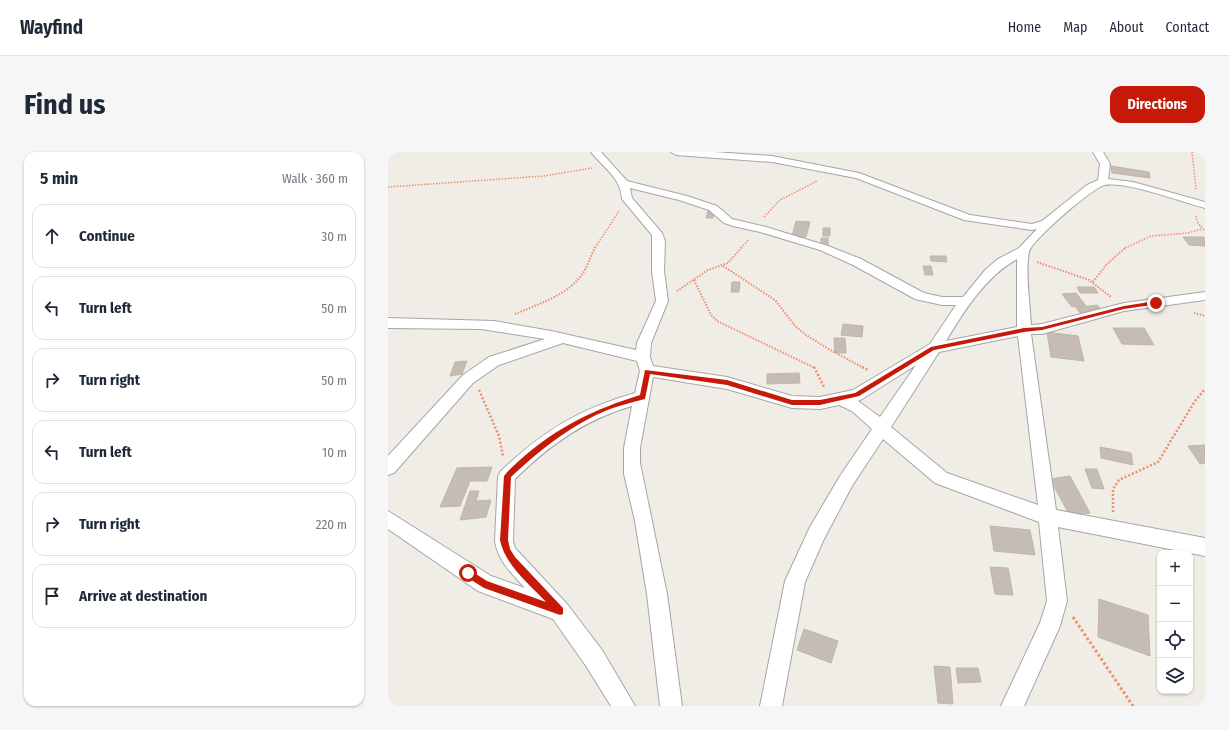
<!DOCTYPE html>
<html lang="en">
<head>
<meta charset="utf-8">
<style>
	body { margin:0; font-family:"Fira Sans Condensed",sans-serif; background:#f6f6f7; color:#1f2937 }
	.controls { position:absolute; right:12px; bottom:12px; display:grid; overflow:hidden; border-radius:8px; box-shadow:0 1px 3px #0004 }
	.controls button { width:36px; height:36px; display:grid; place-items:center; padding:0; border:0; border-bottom:1px solid #e0e1e3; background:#fff; color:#1f2937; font:20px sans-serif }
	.stop { position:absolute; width:12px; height:12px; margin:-9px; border:3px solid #c71907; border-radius:50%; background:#fff }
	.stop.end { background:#c71907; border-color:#fff; box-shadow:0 1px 4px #0008 }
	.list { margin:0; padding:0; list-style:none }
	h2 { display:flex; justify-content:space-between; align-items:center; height:52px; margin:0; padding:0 16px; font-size:17px }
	h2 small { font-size:13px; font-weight:400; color:#747a83 }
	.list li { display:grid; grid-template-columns:26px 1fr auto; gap:12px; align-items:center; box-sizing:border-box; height:64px; margin:0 8px 8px; padding:0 8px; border:1px solid #e0e1e3; border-radius:12px }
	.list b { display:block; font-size:15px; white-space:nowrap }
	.list em { font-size:13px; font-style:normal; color:#747a83 }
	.icon { flex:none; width:22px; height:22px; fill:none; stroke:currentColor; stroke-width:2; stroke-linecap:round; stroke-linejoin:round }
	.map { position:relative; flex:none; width:817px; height:554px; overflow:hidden; border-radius:12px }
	header { display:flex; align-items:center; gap:24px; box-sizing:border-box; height:56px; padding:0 20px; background:#fff; border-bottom:1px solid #e0e1e3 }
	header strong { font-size:19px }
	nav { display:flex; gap:22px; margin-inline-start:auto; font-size:14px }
	.intro { display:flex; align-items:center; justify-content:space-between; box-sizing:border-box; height:96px; padding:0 24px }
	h1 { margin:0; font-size:28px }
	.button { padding:10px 18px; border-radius:12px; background:#c71907; color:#fff; font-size:14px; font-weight:700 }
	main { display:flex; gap:24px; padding:0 24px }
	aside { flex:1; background:#fff; border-radius:12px; box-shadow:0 1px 3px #0004 }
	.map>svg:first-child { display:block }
	.building { fill:#c4bcb5; stroke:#c1b5a8 }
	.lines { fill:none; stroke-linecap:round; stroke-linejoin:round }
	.street-casing { stroke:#a6a6a6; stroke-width:2 }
	.path-far3 { stroke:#f58b71; stroke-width:1.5; stroke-dasharray:1.5 1.5; stroke-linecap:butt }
	.path-far2 { stroke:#f58b71; stroke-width:2; stroke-dasharray:1.5 1.5; stroke-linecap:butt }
	.path-far1 { stroke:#f58b71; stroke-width:2.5; stroke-dasharray:2 2; stroke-linecap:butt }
	.path { stroke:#f58b71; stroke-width:3; stroke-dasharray:2.5 2.5; stroke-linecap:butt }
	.street { fill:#fff; fill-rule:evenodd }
	.route { fill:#c71907 }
</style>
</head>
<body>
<header>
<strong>Wayfind</strong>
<nav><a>Home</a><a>Map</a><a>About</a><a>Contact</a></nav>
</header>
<div class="intro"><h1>Find us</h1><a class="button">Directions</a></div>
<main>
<aside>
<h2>5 min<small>Walk · 360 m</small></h2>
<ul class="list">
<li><svg class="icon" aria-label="ahead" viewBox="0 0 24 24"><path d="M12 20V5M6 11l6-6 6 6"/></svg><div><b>Continue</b></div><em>30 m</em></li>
<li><svg class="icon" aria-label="left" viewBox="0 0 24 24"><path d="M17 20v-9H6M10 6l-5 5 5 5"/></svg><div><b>Turn left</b></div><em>50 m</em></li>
<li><svg class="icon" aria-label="right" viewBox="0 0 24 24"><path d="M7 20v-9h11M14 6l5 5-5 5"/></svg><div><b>Turn right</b></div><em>50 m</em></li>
<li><svg class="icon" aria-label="left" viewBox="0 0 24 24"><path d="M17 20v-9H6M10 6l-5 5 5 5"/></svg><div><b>Turn left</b></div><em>10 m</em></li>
<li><svg class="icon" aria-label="right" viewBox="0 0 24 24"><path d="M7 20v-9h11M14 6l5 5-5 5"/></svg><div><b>Turn right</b></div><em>220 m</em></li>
<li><svg class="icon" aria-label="arrive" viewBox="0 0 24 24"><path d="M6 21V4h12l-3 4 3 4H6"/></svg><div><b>Arrive at destination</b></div></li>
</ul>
</aside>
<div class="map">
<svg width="817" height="554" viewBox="0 0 817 554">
	<rect width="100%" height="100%" fill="#efede6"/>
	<g class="building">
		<path d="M 723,14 L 761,20 L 762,26 L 724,21 Z"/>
		<path d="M 320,59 L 327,59 L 325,66 L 318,66 Z"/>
		<path d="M 408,69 L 422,70 L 418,85 L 404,84 Z"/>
		<rect x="435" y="76" width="7" height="8"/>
		<path d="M 795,85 L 816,85 L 817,94 L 801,93 Z"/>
		<rect x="433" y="86" width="7" height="8"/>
		<path d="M 542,104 L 558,104 L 559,110 L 543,109 Z"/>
		<path d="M 535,114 L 543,114 L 545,123 L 537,123 Z"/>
		<path d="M 344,130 L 352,130 L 351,140 L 343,140 Z"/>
		<path d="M 689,135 L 706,135 L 710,141 L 692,141 Z"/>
		<path d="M 688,141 L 698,154 L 684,155 L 674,142 Z"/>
		<path d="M 709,153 L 715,159 L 693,162 L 688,156 Z"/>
		<path d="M 455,172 L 475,174 L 474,185 L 453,183 Z"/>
		<path d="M 725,176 L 756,176 L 766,193 L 734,192 Z"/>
		<path d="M 659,180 L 690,184 L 696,209 L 663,205 Z"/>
		<path d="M 446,186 L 457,186 L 458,201 L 447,201 Z"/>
		<path d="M 79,209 L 74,222 L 62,224 L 67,210 Z"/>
		<path d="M 411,221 L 412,231 L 379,232 L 379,222 Z"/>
		<path d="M 817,293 L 817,311 L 812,312 L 800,294 Z"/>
		<path d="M 712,295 L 743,301 L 745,313 L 713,306 Z"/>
		<path d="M 104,315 L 99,329 L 82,329 L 72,354 L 52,355 L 69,316 Z"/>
		<path d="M 697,317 L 709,317 L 716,337 L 704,336 Z"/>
		<path d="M 682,324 L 702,361 L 682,364 L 662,327 Z"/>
		<path d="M 82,339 L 91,339 L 88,349 L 103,348 L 98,365 L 72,368 Z"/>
		<path d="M 602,374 L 642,378 L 647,403 L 606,399 Z"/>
		<path d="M 602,415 L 620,416 L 625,443 L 607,442 Z"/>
		<path d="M 711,447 L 760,463 L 762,504 L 710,485 Z"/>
		<path d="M 416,477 L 450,489 L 443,511 L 409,498 Z"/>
		<path d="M 546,514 L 562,515 L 565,552 L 550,551 Z"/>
		<path d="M 568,516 L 590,516 L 593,530 L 570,531 Z"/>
	</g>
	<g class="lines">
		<defs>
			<path id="street" d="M 203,0 L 213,0 L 239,29 L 299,44 L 329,54 L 344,67 L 378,75 L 440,94 L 473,107 L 536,141 L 554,145 L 575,145 L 598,117 L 610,107 L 631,96 L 649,77 L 644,78 L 576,68 L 468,26 L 384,10 L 288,3 L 283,0 L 326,0 L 384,4 L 471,21 L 582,63 L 644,72 L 654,69 L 699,33 L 710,28 L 712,12 L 705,0 L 715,0 L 722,12 L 720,27 L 745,30 L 817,50 L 817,56 C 793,50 739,29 717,33 C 705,35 643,89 641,100 C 637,119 642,153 643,173 L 654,172 L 736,151 L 817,140 L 817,148 L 736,159 L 654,182 L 643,182 L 668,358 L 817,386 L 817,404 L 670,375 L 679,449 L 672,474 L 636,554 L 613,554 L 652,471 L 659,449 L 651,370 L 547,331 L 495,287 L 464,334 L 436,387 L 417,430 L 394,554 L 372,554 L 397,429 L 422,375 L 452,324 L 484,277 L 464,259 L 451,253 L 432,257 L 404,256 L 339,237 L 265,225 L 252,296 L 252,311 L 279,442 L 294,554 L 272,554 L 259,442 L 247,369 L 236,322 L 236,296 L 244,254 C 198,267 161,293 127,327 L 125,389 L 127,396 L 179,452 L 214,498 L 247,554 L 223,554 L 198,514 L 165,467 L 90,439 L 0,377 L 0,359 L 103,424 L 137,436 C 124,422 110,409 107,389 L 110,324 L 113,319 C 155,279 191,257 247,241 L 252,219 L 249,209 L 175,191 L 111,213 L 85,231 L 6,321 L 0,323 L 0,304 L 75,223 L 101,205 L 157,187 L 93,177 L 0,176 L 0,166 L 106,169 L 163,179 L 248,198 L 249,191 L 268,149 L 264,119 L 264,83 L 234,47 C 233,26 216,16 203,0 ZM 242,36 L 291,48 L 321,58 L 336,71 L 345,74 L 372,80 L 432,98 L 465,113 L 527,147 L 554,153 L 568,153 L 542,192 L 465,238 L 432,245 L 404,244 L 339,225 L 265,214 L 262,205 L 263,191 L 280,149 L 276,119 L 277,89 L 274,81 L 244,46 ZM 629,107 L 629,175 L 558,189 C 576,159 598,124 629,107 ZM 630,184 L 650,353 L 559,321 L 503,275 L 551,200 ZM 528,213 L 492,265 L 470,249 L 474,247 Z"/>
		</defs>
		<use href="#street" class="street-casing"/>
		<g class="path-far3">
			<path d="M 804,0 L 808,37"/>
			<path d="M 0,35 L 156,24 L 204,16"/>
			<path d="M 808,64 L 810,71 L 817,79"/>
			<path d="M 376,65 L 392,48 L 429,29"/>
			<path d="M 207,96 L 231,59"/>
			<path d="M 353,96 L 361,87"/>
			<path d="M 737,96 L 763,84 L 800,81 L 814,77"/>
		</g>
		<g class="path-far2">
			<path d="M 649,110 L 701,128 L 723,145"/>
			<path d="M 335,114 L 387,148 L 407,174 L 418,183 L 444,199 L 476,216"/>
			<path d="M 306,128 L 323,163 L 329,169 L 427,216"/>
			<path d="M 705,130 L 718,113 L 738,95"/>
			<path d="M 289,139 L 320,118 L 340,111 L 354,95"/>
			<path d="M 806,161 L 817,164"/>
			<path d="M 127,162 C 150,152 181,143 195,121 C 200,113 203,104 207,95"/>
		</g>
		<g class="path-far1">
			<path d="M 426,215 L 436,235"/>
			<path d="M 474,215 L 480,218"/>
			<path d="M 91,238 L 111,284 L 115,304"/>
			<path d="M 725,360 L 725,337 L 731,328 L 770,310 L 807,249 L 817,237"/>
		</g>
		<path class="path" d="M 685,465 L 745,554"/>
		<use href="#street" class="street"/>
	</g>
	<path class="route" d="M 768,149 L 770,152 L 736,157 L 654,178 L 636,180 L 546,198 L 471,244 L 432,253 L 404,253 L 339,233 L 262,222 L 257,247 C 245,250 233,253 222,257 C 184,272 152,298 123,325 L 120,388 L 122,397 L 127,405 L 175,456 L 175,462 L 172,463 L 96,436 L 77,424 L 76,421 L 80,417 L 99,429 L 158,450 C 141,432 117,413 112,388 L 116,324 C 120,318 128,312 133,307 C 169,275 207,257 252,243 L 257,218 L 339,228 L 404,248 L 432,248 L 467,241 L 543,195 L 636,176 L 654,175 L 736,154 Z"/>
</svg>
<div class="controls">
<button>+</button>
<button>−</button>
<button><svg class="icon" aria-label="locate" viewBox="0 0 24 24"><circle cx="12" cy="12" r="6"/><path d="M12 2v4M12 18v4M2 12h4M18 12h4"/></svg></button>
<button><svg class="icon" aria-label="layers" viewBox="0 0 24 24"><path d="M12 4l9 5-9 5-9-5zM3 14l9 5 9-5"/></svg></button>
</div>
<div class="stop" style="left:80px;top:421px"></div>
<div class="stop end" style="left:768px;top:151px"></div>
</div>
</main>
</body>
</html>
